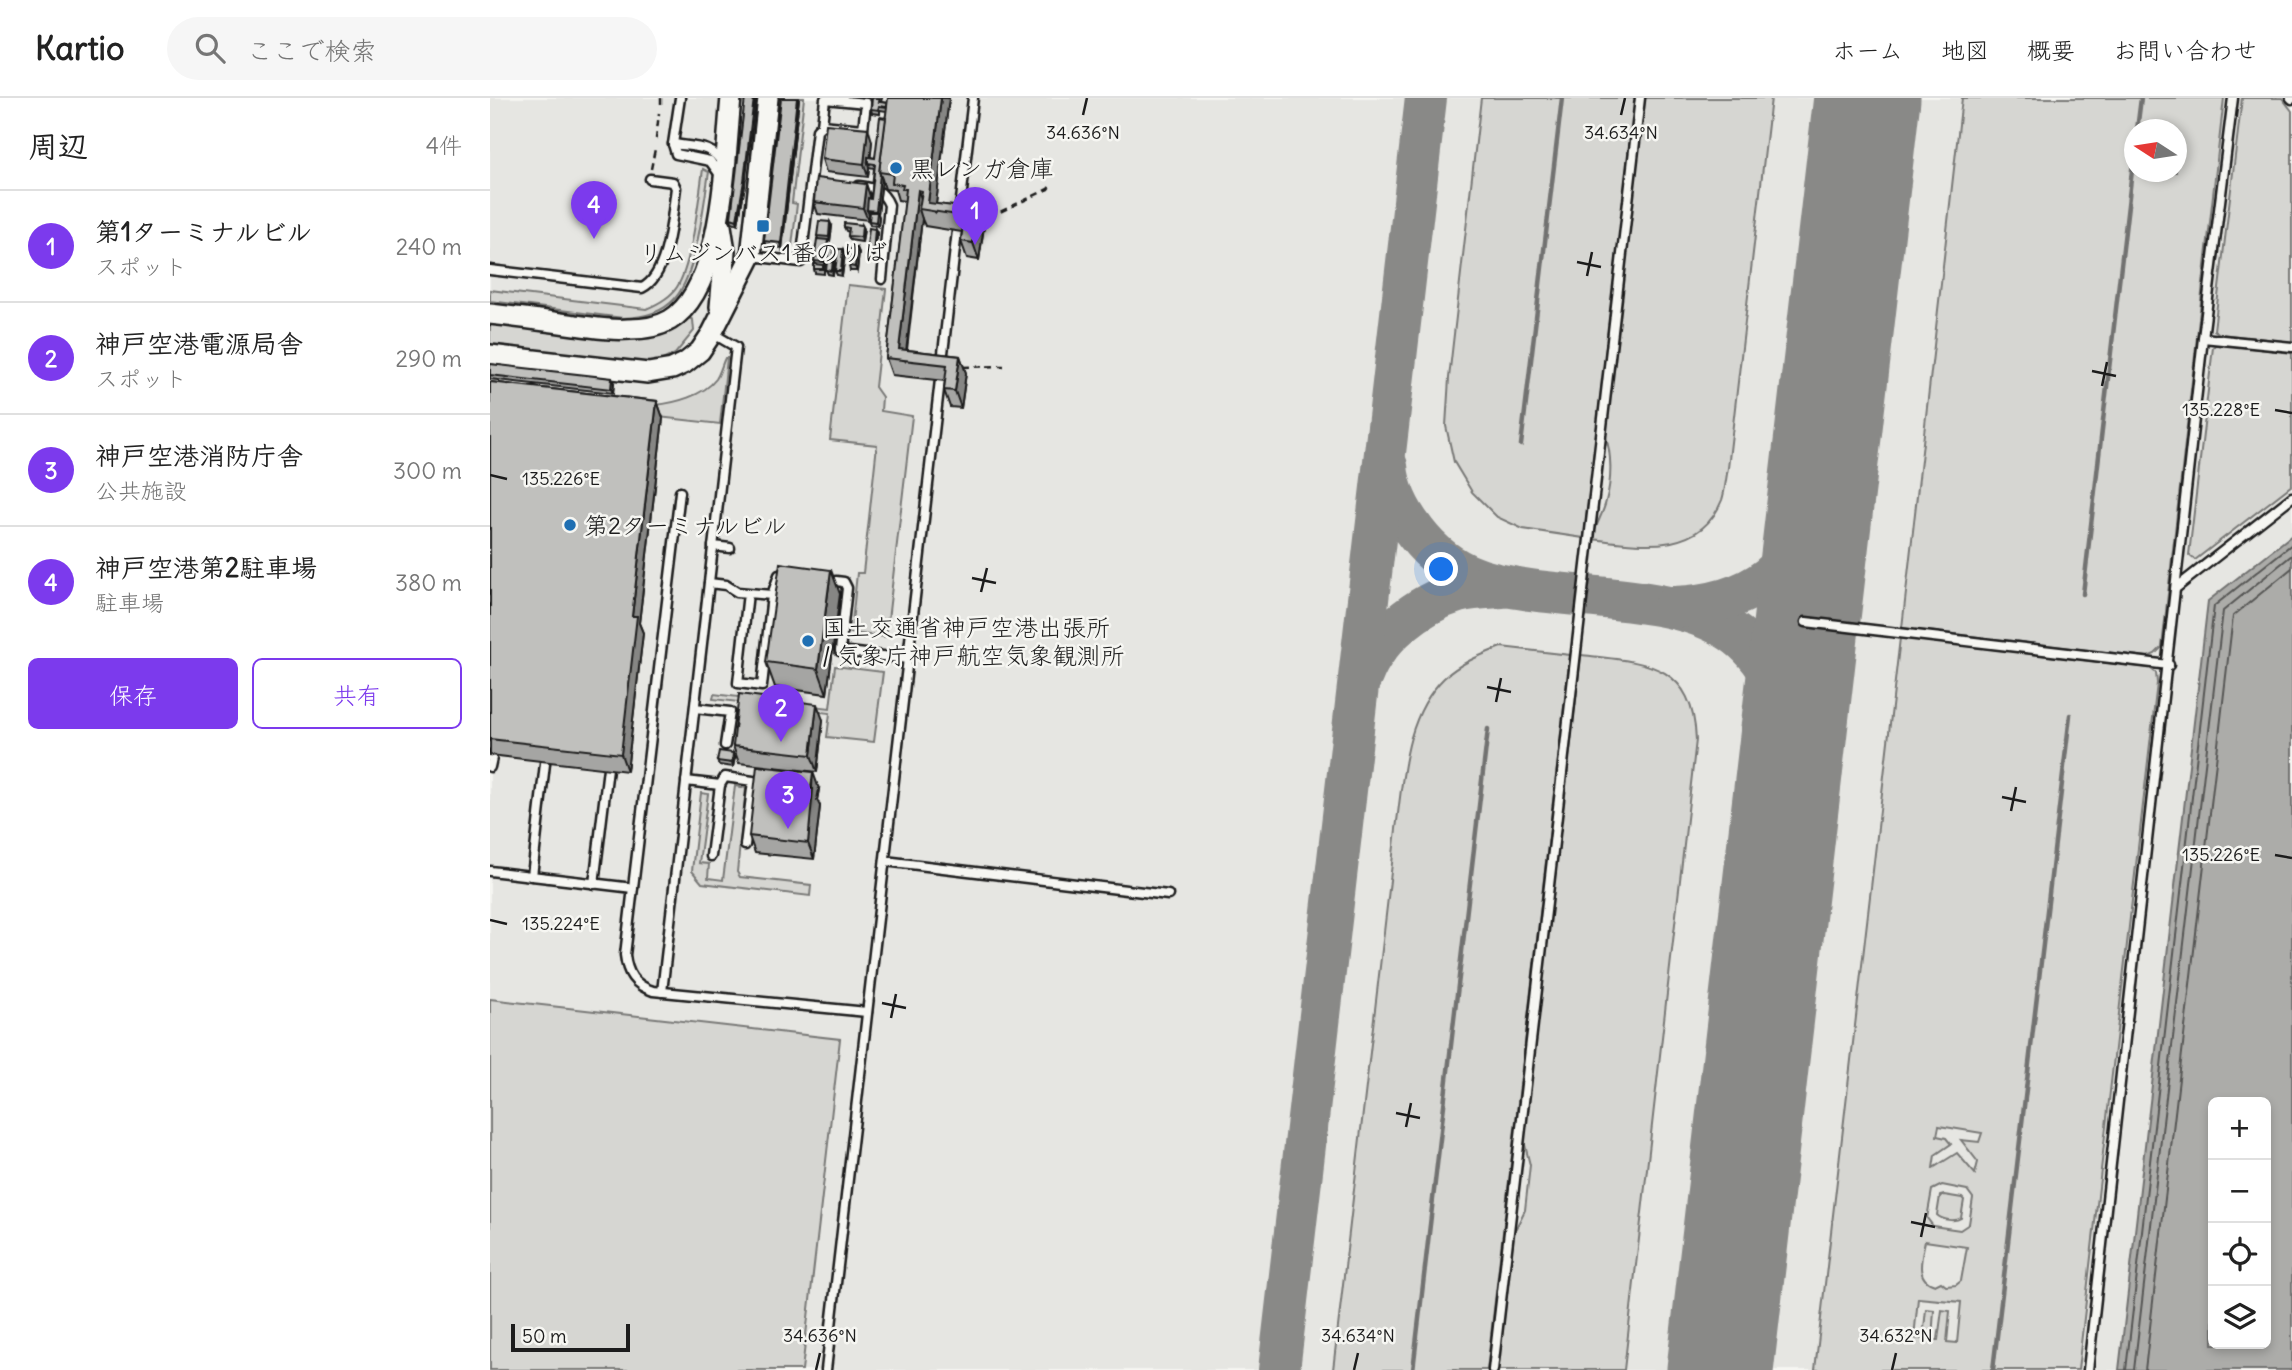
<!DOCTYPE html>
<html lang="ja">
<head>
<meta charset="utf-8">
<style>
	body { margin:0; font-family:Delius,"Klee One",sans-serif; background:#f6f6f6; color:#222 }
	.controls { position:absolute; right:21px; bottom:21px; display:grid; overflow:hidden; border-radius:10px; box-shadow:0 4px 10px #0003 }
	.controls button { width:63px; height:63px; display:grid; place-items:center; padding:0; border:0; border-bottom:2px solid #e0e0e0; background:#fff; color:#222; font:35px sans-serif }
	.compass { position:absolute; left:1634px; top:21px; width:63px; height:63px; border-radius:50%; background:#fff; box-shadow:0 4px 10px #0003; rotate:282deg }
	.scale { position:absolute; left:21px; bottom:18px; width:119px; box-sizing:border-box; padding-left:7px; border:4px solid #1c1c1c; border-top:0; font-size:19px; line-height:24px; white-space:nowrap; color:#1c1c1c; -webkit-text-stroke:5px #f6f6f2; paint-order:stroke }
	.you { position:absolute; left:952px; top:472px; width:24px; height:24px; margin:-18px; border:5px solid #fff; border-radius:50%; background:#1a73e8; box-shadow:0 0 0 10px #1a73e833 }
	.badge { display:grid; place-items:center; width:46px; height:46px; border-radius:50%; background:#7c3aed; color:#fff; font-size:23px; font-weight:700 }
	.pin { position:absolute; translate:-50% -58px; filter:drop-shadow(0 2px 4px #0008) }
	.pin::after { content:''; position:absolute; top:37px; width:24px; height:21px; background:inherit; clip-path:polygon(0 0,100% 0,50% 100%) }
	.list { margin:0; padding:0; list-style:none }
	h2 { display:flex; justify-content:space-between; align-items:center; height:91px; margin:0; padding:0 28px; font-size:30px }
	h2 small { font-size:23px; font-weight:400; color:#767676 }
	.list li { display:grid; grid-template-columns:46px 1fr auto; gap:21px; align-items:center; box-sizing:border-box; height:112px; padding:0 28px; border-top:2px solid #e0e0e0 }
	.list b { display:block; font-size:26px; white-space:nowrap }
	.list p { margin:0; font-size:23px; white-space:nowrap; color:#767676 }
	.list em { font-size:23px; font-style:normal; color:#767676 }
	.actions { display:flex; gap:14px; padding:21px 28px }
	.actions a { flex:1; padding:16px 0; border:2px solid #7c3aed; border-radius:10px; text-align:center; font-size:24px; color:#7c3aed }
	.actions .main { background:#7c3aed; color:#fff }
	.icon { flex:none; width:38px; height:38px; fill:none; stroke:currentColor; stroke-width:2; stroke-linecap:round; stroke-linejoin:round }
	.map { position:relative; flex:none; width:1802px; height:1272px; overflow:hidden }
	header { display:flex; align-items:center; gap:42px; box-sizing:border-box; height:98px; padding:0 35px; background:#fff; border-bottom:2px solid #e0e0e0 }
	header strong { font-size:33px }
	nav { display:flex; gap:38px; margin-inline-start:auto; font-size:24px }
	.search { width:490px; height:63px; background:#f6f6f6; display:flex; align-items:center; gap:18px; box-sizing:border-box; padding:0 24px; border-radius:38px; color:#767676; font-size:26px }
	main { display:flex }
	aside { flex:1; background:#fff }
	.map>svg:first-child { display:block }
	.built { fill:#e6e6e2; fill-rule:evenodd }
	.green { fill:#d6d6d2; stroke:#797977; stroke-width:2; fill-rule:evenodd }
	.water { fill:#acaca9; stroke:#727271; stroke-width:2; fill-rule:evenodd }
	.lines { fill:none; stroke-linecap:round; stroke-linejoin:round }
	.shore { stroke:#565654; stroke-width:2 }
	.stream { stroke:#727271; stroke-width:4.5 }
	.taxiway { stroke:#898987; stroke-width:42 }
	.runway { stroke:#898987; stroke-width:107 }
	.service-casing { stroke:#1c1c1c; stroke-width:13 }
	.tertiary-casing { stroke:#1c1c1c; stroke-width:24 }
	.path { stroke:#1c1c1c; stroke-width:2.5; stroke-dasharray:7 5; stroke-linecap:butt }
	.service { stroke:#f6f6f2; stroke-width:8 }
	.tertiary { stroke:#f6f6f2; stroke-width:19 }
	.wall { fill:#a5a5a3; stroke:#1c1c1c; stroke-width:2 }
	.shaded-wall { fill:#868684; stroke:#1c1c1c; stroke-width:2 }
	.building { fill:#c0c0bd; stroke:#1c1c1c; stroke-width:2 }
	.ticks { fill:none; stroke:#1c1c1c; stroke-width:2.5 }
	.poi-dot { fill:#1f6fb2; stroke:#f6f6f2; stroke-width:2.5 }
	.labels { text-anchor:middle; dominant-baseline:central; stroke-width:5; stroke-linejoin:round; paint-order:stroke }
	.poi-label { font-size:24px; fill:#1c1c1c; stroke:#f6f6f2; text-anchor:start }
	.ticks-label { font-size:18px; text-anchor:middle; fill:#1c1c1c; stroke:#f6f6f2; stroke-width:5; stroke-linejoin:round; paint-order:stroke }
</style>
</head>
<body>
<header>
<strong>Kartio</strong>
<div class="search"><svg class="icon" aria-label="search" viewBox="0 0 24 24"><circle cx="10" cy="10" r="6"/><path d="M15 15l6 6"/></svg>ここで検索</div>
<nav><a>ホーム</a><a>地図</a><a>概要</a><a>お問い合わせ</a></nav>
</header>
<main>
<aside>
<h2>周辺<small>4件</small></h2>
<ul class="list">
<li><span class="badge">1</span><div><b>第1ターミナルビル</b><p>スポット</p></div><em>240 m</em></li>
<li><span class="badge">2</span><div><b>神戸空港電源局舎</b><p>スポット</p></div><em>290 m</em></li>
<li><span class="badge">3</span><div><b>神戸空港消防庁舎</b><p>公共施設</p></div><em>300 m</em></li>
<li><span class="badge">4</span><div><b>神戸空港第2駐車場</b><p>駐車場</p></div><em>380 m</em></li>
</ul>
<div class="actions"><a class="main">保存</a><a>共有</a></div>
</aside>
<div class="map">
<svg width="1802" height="1272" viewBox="0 0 1802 1272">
	<rect width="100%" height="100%" fill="#f6f6f2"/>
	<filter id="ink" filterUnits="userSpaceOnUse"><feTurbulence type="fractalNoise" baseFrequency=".0143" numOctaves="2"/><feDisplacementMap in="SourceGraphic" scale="14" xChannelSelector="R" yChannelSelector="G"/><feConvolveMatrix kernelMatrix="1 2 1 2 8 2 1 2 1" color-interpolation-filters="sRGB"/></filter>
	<g filter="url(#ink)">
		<path class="built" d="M 0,0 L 1802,0 L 1802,437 L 1718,503 L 1629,1272 L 289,1272 L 328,938 L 0,901 ZM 1644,32 L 1686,32 L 1686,74 L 1644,74 Z"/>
		<g class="green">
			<path d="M 309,0 L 314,0 L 302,105 L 307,106 L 302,148 L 295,153 L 292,153 Z"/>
			<path d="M 991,0 L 1145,0 L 1094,440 L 1033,431 L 1007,419 L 982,394 L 964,364 L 956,328 L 959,280 Z"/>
			<path d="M 1155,0 L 1281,0 L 1238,370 C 1236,380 1235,393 1232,402 C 1210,458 1150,447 1103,441 C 1105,426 1113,417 1116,403 C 1122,382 1122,356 1115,336 Z"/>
			<path d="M 1472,0 L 1734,0 L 1672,549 L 1665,556 L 1658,559 L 1412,530 ZM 1644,32 L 1686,32 L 1686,74 L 1644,74 Z"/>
			<path d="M 1752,0 L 1792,0 L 1802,13 L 1802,244 L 1730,236 L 1724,232 Z"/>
			<path d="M 213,71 L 219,74 C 215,99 212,124 206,149 C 196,194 183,219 133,220 L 0,203 L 0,192 L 156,211 C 168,206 180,200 187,189 C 202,166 209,99 213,71 Z"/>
			<path d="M 358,187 L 396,191 L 385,289 L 392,299 L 391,313 L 422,318 L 396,539 L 361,535 L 367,475 L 373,475 L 387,347 L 340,342 Z"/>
			<path d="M 197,219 L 203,222 L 204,233 L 185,256 L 164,266 L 0,251 L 0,225 L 137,241 Z"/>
			<path d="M 1728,246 L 1802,255 L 1802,387 L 1705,462 L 1699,457 L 1723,249 Z"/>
			<path d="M 235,260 L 237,260 L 230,326 L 0,300 L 165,307 C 185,305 213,298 226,281 C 230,275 232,266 235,260 Z"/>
			<path d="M 1410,540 L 1660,570 L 1666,575 L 1667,585 L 1588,1272 L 1325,1272 ZM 1449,1028 L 1492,1035 L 1489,1044 L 1471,1042 L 1488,1064 L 1485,1076 L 1467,1055 L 1443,1070 L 1445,1057 L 1461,1046 L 1456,1040 L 1447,1038 ZM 1452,1087 L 1477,1092 L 1483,1100 L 1479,1126 L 1470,1132 L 1443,1128 L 1437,1120 L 1442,1092 ZM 1435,1143 L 1477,1149 L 1471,1183 L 1466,1187 L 1456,1188 L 1451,1184 L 1445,1187 C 1424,1182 1432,1159 1435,1143 ZM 1428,1200 L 1471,1204 L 1467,1245 L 1457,1244 L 1460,1213 L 1452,1212 L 1448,1242 L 1442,1242 L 1444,1212 L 1436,1211 L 1433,1241 L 1424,1240 Z"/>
			<path d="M 1011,549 L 1080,557 L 997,1272 L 843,1272 L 906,731 C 913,680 915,618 954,580 C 970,565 991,557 1011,549 Z"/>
			<path d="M 1091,557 C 1154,564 1203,564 1206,642 L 1134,1272 L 1008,1272 L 1024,1134 L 1035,1112 L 1040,1067 L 1034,1043 Z"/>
			<path d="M 345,568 L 393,574 L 384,644 L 337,639 L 340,615 L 223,601 L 224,596 L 340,610 Z"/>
			<path d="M 245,688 L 256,690 L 247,774 L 250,779 L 321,787 L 320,798 L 212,785 L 202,773 L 211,695 L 218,696 L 209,765 L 219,766 L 218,780 L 233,782 Z"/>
			<path d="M 0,901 L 350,941 L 312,1272 L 0,1272 Z"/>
			<path d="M 1454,1097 L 1472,1100 L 1474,1102 L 1471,1120 C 1465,1124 1452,1122 1447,1117 L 1450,1098 Z"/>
		</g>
		<path class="water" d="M 1802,437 L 1802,1272 L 1629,1272 L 1718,503 ZM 1723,1004 L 1776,1004 L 1776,1246 L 1723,1246 Z"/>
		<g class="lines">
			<g class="shore">
				<path d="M 1636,1272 L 1724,508 L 1802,446"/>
				<path d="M 1644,1272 L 1733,513 L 1802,457"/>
				<path d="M 1655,1272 L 1743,518 L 1802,470"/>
			</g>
			<g class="stream">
				<path d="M 1647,32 L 1651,0"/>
				<path d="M 1031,347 L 1072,0"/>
				<path d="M 1593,496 L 1644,55"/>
				<path d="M 923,1272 L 998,631"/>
				<path d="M 1503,1272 L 1580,617"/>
			</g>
			<g class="taxiway">
				<path d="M 897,368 C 899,393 911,416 926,435 C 961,481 1004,488 1057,494 C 1182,508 1288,501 1302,658"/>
				<path d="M 1184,509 C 1264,506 1308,470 1332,395"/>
				<path d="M 872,578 C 887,538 928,506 968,494 C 983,490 998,490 1012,489"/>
				<path d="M 789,1272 L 936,0"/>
			</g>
			<path class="runway" d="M 1230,1272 L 1377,0"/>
			<defs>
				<g id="service">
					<path d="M 190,0 L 183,46 L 186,56 L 220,63 L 230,77"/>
					<path d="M 1801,0 L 1802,1"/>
					<path d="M 335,1 L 376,5 L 373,31 L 332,27 Z"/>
					<path d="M 183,46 C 202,49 224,47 232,66"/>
					<path d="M 369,88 C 384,90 393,92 399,107 L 392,181"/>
					<path d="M 469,119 L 483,0"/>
					<path d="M 261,158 L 311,164 L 327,32 L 332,27"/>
					<path d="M 0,172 L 152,190 C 179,177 182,117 186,90 L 183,84 L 160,81"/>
					<path d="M 1713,240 L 1802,249"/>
					<path d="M 452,264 L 467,133"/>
					<path d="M 190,394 L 135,857 C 137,875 144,887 163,893 L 377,914"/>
					<path d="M 223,448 L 240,450"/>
					<path d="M 346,483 L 354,484 L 357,490 L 350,553 L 418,561"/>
					<path d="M 219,485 L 236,487 L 247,494 L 282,497 L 272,588 L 248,585 L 258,495"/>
					<path d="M 1686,490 L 1802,399"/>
					<path d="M 282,497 L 289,477 L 293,478"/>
					<path d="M 1316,524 L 1679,567"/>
					<path d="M 205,610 L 240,614 L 235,647"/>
					<path d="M 0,669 L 3,655 L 8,652"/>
					<path d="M 196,683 L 230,687 L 235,679 L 263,683 L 255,747"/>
					<path d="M 221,758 L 230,687"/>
					<path d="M 395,763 L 678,797"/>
					<path d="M 0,773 L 143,790"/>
					<path d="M 42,778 L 56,657"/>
					<path d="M 104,786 L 118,670 L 116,665 L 112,663"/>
					<path d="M 172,894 L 246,249 L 222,235"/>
					<path d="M 336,1272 L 450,282"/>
					<path d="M 1003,1272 L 1150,0"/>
					<path d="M 1598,1272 L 1713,240 L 1743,0"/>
				</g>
				<g id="tertiary">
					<path d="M 230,209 L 235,153 L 231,128"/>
					<path d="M 0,216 C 28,219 57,223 85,227 C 103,229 121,233 139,231 C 152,231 168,229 180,222 C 234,189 235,58 241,0"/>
					<path d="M 0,257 L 158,275 L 182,271 L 195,265 L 210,253 L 222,235 L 261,158 L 278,0"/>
				</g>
			</defs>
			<use href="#service" class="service-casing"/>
			<use href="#tertiary" class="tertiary-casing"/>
			<g class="path">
				<path d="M 171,6 L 171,0"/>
				<path d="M 166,41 L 169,15"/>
				<path d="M 161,71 L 165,51"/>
				<path d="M 489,124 L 558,91 L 561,87"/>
				<path d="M 473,269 L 514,268"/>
			</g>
			<use href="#service" class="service"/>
			<use href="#tertiary" class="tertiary"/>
		</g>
		<g class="wall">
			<path d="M 291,0 L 309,0 L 292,150 L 276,148 L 274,143 Z"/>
			<path d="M 382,0 L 392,0 L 391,4 L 398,5 L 398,0 L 459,0 L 446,106 L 488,111 L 494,128 L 489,162 L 477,160 L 471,143 L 472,134 L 435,128 L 432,121 L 417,252 L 470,258 L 476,275 L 471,310 L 460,309 L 454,292 L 455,283 L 402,277 L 396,260 L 415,103 L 408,102 L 405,92 L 395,91 L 392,81 L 388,116 L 389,119 L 388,128 L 380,127 L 379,123 L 379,116 L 378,122 L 328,116 L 324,104 L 376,86 L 381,101 L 384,70 L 379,69 L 378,79 L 336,74 L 332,61 L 382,43 L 380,59 L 385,60 L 397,13 L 390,12 L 390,16 L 382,15 L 381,11 Z"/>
			<path d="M 255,87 L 248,126 L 242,124 L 241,120 Z"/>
			<path d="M 372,127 L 374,131 L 372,144 L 360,142 L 358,138 L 359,134 L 356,133 L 354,129 Z"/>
			<path d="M 342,128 L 340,143 L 338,143 L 339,148 L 344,149 L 346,153 L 343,177 L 338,176 L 336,172 L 337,161 L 334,161 L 335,164 L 335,168 L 334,168 L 334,176 L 325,175 L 324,171 L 326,166 L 324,163 L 326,159 L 325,155 L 328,141 L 327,138 Z"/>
			<path d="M 385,131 L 387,135 L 384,161 L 377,161 L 376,157 Z"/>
			<path d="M 367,150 L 369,155 L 367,173 L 360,173 L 359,168 Z"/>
			<path d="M 353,151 L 355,156 L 352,178 L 347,177 L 345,173 Z"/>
			<path d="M 0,266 L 124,285 L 123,295 L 0,281 Z"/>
			<path d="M 0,284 L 167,303 L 173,320 L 149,525 L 153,535 L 137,673 L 0,657 Z"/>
			<path d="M 350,496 L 337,596 L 285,589 L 276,564 Z"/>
			<path d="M 333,622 L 327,674 L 249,665 L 243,648 Z"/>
			<path d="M 245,659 L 243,669 L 229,667 L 227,663 Z"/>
			<path d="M 329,691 L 327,702 L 330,708 L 324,761 L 265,755 L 259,738 Z"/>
		</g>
		<g class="shaded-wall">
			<path d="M 264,0 L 266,0 L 255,87 L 248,126 L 247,122 Z"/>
			<path d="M 307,0 L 309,0 L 292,150 L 291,145 Z"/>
			<path d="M 451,0 L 459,0 L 445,114 L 438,105 Z"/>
			<path d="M 378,30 L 382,43 L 380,66 L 378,65 L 379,69 L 378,79 L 374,66 Z"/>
			<path d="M 390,76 L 392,81 L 388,116 L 389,119 L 388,128 L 386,124 L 386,113 Z"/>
			<path d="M 376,86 L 380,98 L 379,112 L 377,112 L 379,116 L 378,122 L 373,110 Z"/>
			<path d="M 428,92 L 434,109 L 429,111 L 432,121 L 415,262 L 409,251 Z"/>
			<path d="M 488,111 L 494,128 L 489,162 L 483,145 Z"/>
			<path d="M 340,124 L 342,128 L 340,143 L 339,139 Z"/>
			<path d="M 372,127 L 374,131 L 372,144 L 371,139 Z"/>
			<path d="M 385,131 L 387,135 L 384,161 L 383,157 Z"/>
			<path d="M 344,149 L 346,153 L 343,177 L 342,173 Z"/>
			<path d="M 367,150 L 369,155 L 367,173 L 365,169 Z"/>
			<path d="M 353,151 L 355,156 L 352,178 L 351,173 Z"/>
			<path d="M 470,258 L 476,275 L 471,310 L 465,293 Z"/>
			<path d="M 122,280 L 124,285 L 123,295 L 121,291 Z"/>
			<path d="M 167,303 L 173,320 L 149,525 L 153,535 L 137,673 L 131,656 L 142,518 Z"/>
			<path d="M 341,472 L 350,496 L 337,596 L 328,571 Z"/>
			<path d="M 327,606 L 333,622 L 327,674 L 321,657 Z"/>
			<path d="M 243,655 L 245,659 L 243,669 L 242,665 Z"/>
			<path d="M 323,674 L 329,691 L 327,702 L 330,708 L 324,761 L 318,745 Z"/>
		</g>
		<g class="building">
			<path d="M 255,0 L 264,0 L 254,83 L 247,122 L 241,120 Z"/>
			<path d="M 291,0 L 307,0 L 291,145 L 274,143 Z"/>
			<path d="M 382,0 L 390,0 L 389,4 L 398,5 L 397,9 L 389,8 L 388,12 L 381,11 Z"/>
			<path d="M 398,0 L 451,0 L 438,105 L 488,111 L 483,145 L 471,143 L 474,118 L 429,111 L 432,93 L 428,92 L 409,251 L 470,258 L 465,293 L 454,292 L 457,267 L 396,260 L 416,91 L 412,91 L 413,87 L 402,85 L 403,76 L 389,74 Z"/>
			<path d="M 390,19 L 396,20 L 389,74 L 390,76 L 386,113 L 377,112 L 378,100 L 381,101 L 385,66 L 378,65 L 378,59 L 385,60 Z"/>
			<path d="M 336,26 L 378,30 L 374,66 L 332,61 Z"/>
			<path d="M 326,80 L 376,86 L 373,110 L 324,104 Z"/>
			<path d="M 380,114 L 387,114 L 386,124 L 379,123 Z"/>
			<path d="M 329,123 L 340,124 L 339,139 L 327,138 Z"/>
			<path d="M 354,125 L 372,127 L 371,139 L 358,138 L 359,130 L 354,129 Z"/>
			<path d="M 379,130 L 385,131 L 383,157 L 376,157 Z"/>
			<path d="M 327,141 L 338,142 L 336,157 L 325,155 Z"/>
			<path d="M 339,148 L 344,149 L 342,173 L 336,172 Z"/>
			<path d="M 361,150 L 367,150 L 365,169 L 359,168 Z"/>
			<path d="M 348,151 L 353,151 L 351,173 L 345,173 Z"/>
			<path d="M 325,158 L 334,159 L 333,164 L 324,163 Z"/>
			<path d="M 324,166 L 333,167 L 333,171 L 324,171 Z"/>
			<path d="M 0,266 L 122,280 L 121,291 L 0,277 Z"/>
			<path d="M 0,284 L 167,303 L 142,518 L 147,518 L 131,656 L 0,641 Z"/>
			<path d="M 290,465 L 341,472 L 328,571 L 276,564 Z"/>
			<path d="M 249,596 L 327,606 L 321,657 L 243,648 Z"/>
			<path d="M 229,653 L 243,655 L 242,665 L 227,663 Z"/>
			<path d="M 267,668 L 323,674 L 321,691 L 323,691 L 318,745 L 259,738 Z"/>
		</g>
	</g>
	<path class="ticks" d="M 593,17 L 597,0M 1131,17 L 1135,0M 1087,164 L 1111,169M 1097,178 L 1102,154M 1602,273 L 1626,278M 1612,288 L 1617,264M 1785,312 L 1802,315M 0,377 L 17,381M 482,480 L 506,485M 491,494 L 497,470M 997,589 L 1021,594M 1006,604 L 1011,580M 1512,699 L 1536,704M 1521,713 L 1526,689M 1785,757 L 1802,760M 0,822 L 17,826M 392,905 L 416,910M 401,920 L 406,896M 906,1015 L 930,1020M 916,1029 L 921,1005M 1421,1124 L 1445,1129M 1431,1139 L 1436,1115M 326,1272 L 330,1255M 864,1272 L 868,1255M 1402,1272 L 1406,1255"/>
	<g class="poi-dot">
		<circle cx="406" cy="70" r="7"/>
		<rect x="266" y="121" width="14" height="14" rx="3.5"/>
		<circle cx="80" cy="427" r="7"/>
		<circle cx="318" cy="543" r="7"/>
	</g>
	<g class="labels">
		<g class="poi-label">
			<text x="420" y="70">黒レンガ倉庫</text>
			<text x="273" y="154" text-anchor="middle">リムジンバス1番のりば</text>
			<text x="94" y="427">第2ターミナルビル</text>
			<text x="332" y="529">国土交通省神戸空港出張所<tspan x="332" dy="28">/ 気象庁神戸航空気象観測所</tspan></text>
		</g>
	</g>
	<g class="ticks-label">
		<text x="593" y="41">34.636°N</text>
		<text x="1131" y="41">34.634°N</text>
		<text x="1731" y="318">135.228°E</text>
		<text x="71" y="387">135.226°E</text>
		<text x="1731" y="763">135.226°E</text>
		<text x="71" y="832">135.224°E</text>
		<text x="330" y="1244">34.636°N</text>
		<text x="868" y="1244">34.634°N</text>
		<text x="1406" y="1244">34.632°N</text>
	</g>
</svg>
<div class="controls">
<button>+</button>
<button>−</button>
<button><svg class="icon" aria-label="locate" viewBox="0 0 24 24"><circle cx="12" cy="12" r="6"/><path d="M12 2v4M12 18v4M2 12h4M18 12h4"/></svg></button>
<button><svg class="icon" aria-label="layers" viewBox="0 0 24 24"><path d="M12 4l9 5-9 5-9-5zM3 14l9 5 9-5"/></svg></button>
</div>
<svg class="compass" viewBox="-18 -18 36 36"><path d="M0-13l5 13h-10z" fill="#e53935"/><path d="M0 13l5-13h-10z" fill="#767676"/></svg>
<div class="scale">50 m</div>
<div class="you"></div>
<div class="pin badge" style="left:485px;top:147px">1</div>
<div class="pin badge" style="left:291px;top:644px">2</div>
<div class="pin badge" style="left:298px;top:731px">3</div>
<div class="pin badge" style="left:104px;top:141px">4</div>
</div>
</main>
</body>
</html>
